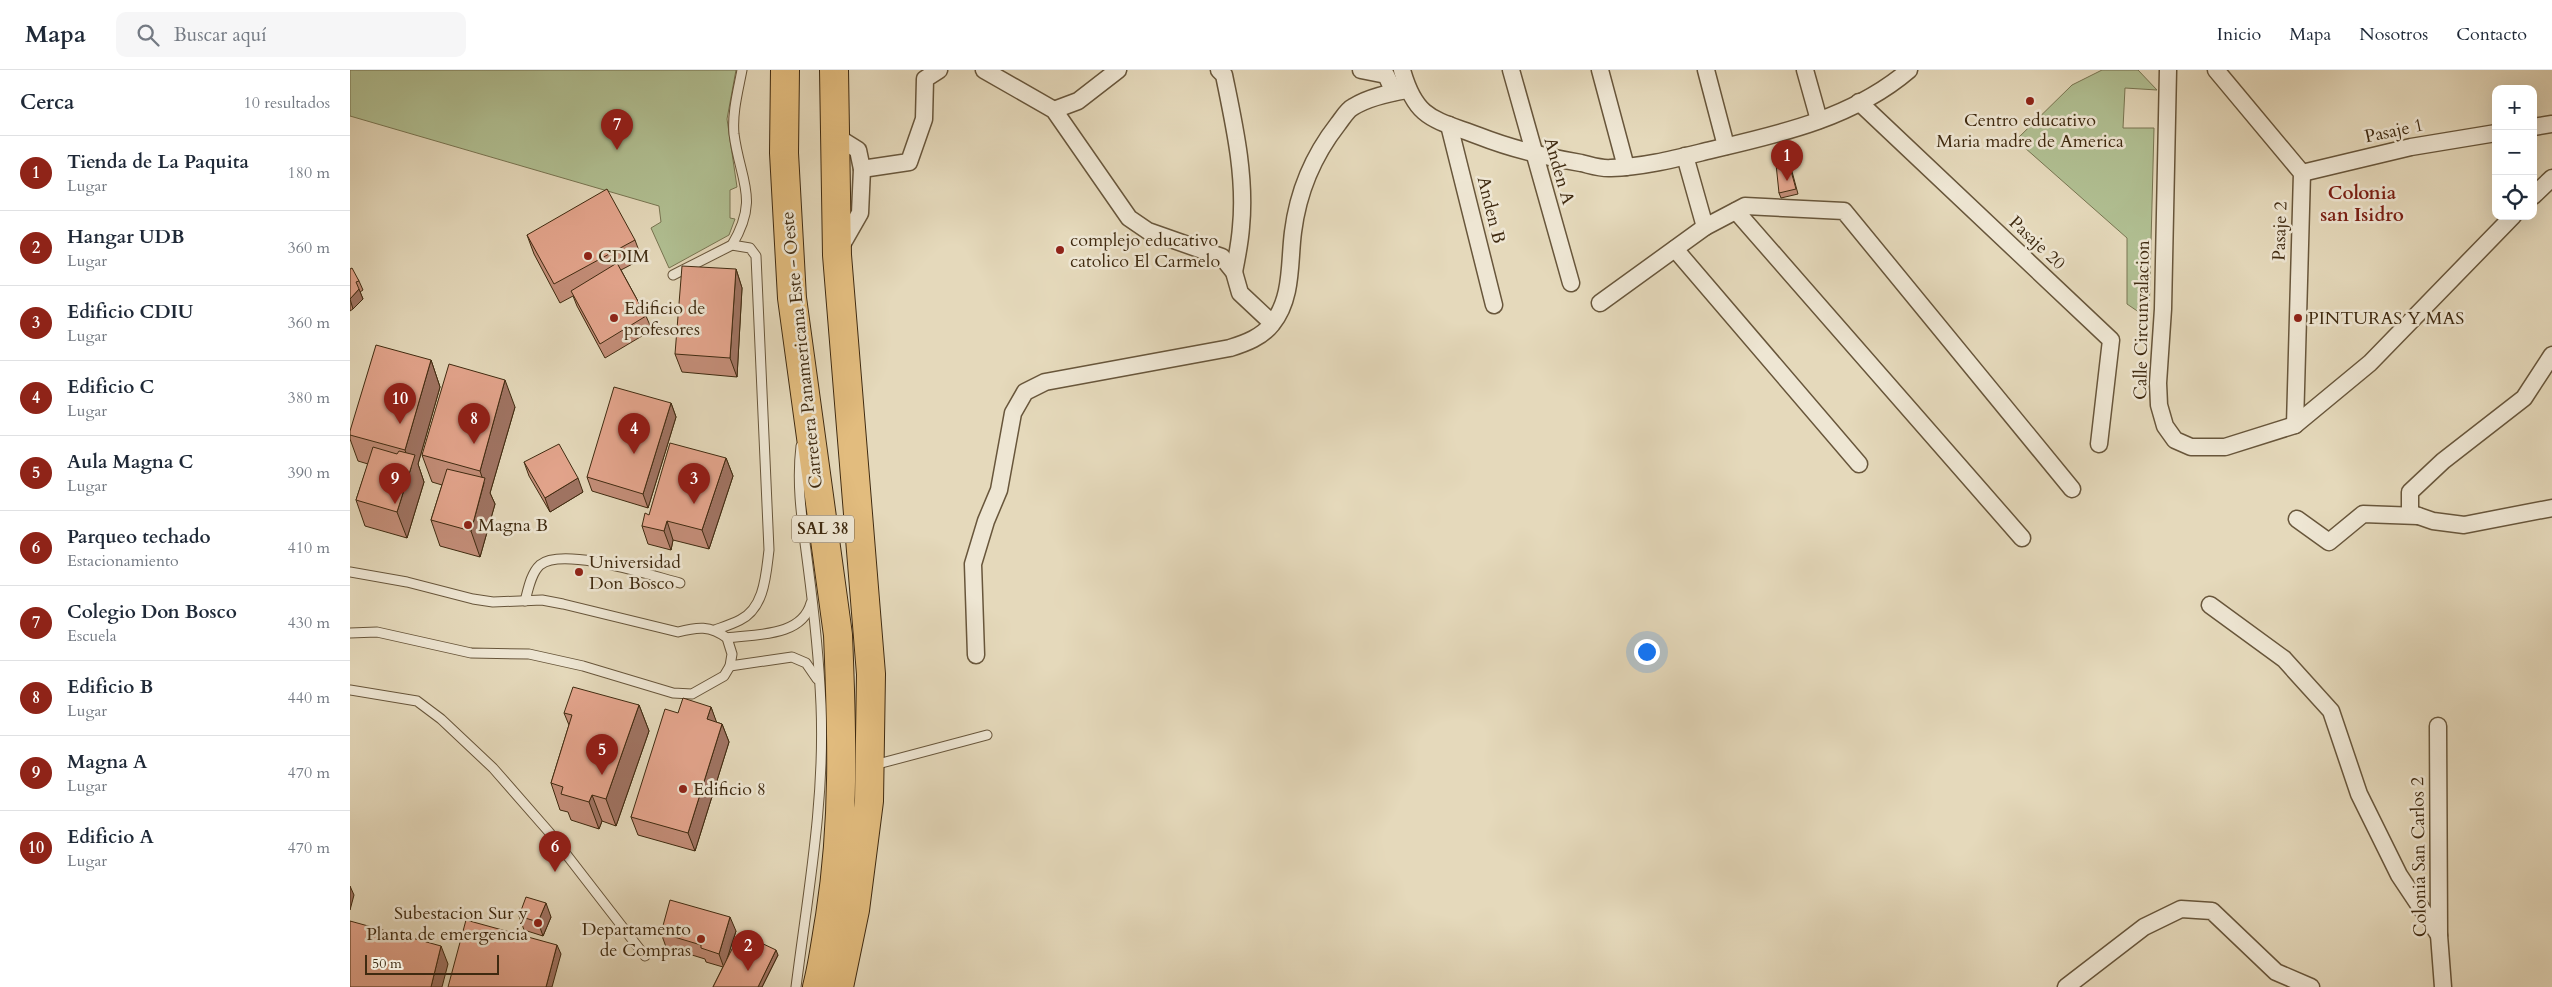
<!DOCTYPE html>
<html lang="es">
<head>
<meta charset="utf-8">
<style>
	body { margin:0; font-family:Cardo,serif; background:#f6f6f7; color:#1f2937 }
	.controls { position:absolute; right:15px; top:15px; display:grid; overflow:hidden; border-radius:10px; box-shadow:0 5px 20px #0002 }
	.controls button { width:45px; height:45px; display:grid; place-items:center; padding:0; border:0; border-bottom:1px solid #e0e1e3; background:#fff; color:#1f2937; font:25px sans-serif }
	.scale { position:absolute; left:15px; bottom:12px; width:134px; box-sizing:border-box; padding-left:5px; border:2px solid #3f2a10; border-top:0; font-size:14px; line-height:18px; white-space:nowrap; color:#3f2a10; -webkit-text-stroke:4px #eee6d3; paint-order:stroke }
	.you { position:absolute; left:1296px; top:581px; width:18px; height:18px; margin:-12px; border:4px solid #fff; border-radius:50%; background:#1a73e8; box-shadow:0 0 0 8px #1a73e833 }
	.badge { display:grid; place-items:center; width:32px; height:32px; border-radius:50%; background:#8f2418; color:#fff; font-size:16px; font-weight:700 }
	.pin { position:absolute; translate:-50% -41px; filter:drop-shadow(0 1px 2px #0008) }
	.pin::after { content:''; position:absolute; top:26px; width:18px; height:15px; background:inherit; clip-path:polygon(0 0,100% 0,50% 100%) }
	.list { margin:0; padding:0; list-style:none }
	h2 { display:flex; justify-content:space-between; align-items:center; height:65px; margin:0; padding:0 20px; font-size:21px }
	h2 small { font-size:16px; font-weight:400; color:#747a83 }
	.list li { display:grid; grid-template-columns:32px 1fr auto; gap:15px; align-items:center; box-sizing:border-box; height:75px; padding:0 20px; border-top:1px solid #e0e1e3 }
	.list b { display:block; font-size:19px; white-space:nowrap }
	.list p { margin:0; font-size:16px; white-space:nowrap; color:#747a83 }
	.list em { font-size:16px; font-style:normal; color:#747a83 }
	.icon { flex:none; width:28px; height:28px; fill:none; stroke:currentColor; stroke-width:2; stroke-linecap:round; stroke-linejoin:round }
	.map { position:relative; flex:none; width:2202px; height:917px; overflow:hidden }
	header { display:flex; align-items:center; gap:30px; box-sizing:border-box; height:70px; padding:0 25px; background:#fff; border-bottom:1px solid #e0e1e3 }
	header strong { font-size:24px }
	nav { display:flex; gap:28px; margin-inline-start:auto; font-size:18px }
	.search { width:350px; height:45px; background:#f6f6f7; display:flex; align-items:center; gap:12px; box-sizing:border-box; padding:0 18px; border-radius:10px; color:#747a83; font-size:19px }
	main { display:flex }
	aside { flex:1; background:#fff }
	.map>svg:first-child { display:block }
	.green { fill:#b1c093; stroke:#787552 }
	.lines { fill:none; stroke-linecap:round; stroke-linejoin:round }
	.lane-casing { stroke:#68563b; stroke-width:11 }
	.street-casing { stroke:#68563b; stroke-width:19 }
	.highway-casing { stroke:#3f2a10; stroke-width:30 }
	.lane { stroke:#eee6d3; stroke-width:9 }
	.street { stroke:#eee6d3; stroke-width:16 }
	.highway { stroke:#e2bc7e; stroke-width:28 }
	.wall { fill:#c48e79; stroke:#3f2a10 }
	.shaded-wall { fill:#a07463; stroke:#3f2a10 }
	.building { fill:#e4a58d; stroke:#3f2a10 }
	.poi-dot { fill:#8f2418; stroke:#eee6d3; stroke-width:2 }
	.labels { text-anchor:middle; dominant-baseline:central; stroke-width:5; stroke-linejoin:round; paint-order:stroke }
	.shield { fill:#eee6d3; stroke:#74624a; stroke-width:1 }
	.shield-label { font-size:16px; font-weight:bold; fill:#3f2a10 }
	.poi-label { font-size:18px; fill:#3f2a10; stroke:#eee6d3; text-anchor:start }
	.street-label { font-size:18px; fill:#3f2a10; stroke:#eee6d3 }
	.neighbourhood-label { font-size:19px; font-weight:bold; fill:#7a1f14; stroke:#eee6d3 }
</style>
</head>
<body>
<header>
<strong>Mapa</strong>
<div class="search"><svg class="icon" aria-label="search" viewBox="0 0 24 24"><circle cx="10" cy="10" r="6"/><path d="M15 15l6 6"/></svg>Buscar aquí</div>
<nav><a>Inicio</a><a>Mapa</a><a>Nosotros</a><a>Contacto</a></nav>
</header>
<main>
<aside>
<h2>Cerca<small>10 resultados</small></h2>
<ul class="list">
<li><span class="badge">1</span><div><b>Tienda de La Paquita</b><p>Lugar</p></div><em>180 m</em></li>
<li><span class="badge">2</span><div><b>Hangar UDB</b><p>Lugar</p></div><em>360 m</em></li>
<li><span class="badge">3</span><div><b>Edificio CDIU</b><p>Lugar</p></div><em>360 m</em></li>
<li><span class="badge">4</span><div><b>Edificio C</b><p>Lugar</p></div><em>380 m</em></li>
<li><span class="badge">5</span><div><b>Aula Magna C</b><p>Lugar</p></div><em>390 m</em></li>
<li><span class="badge">6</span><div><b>Parqueo techado</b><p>Estacionamiento</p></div><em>410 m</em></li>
<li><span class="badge">7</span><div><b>Colegio Don Bosco</b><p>Escuela</p></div><em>430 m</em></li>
<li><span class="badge">8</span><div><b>Edificio B</b><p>Lugar</p></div><em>440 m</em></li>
<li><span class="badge">9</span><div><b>Magna A</b><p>Lugar</p></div><em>470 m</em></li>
<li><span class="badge">10</span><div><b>Edificio A</b><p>Lugar</p></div><em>470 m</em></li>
</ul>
</aside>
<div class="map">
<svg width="2202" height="917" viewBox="0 0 2202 917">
	<rect width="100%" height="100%" fill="#e5d9bb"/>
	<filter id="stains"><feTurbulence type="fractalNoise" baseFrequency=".004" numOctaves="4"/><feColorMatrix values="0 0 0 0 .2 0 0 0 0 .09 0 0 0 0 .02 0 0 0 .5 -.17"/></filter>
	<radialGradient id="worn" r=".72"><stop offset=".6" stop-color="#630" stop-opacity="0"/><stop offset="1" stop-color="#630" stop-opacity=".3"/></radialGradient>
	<g class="green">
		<path d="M 0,0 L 386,0 L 377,49 L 387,117 L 380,120 L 380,148 L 385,149 L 379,165 L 319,198 L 301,158 L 311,152 L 309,136 L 0,46 Z"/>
		<path d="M 1752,0 L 1788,0 L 1807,20 L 1775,18 L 1773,58 L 1804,58 L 1799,249 L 1777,234 L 1777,168 L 1666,70 L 1722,15 Z"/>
	</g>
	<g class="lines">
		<defs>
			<g id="lane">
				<path d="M 382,175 C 410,128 390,111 384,64 C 382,43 388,21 392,0"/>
				<path d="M 323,205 L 382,175 L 400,178 L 406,186 L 419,480 C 416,503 415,538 390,550 C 382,554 373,557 365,560"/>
				<path d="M 0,502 L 57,512 L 123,529 L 143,532 L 192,530 L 213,534 L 328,562 C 347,557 360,555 377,568 L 382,584 L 380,596 L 374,606 L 342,624 L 323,623 L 233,596 L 179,584 L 121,583 L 27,562 L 0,563"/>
				<path d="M 175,531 C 178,520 181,503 190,495 C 213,476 302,506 330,513"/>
				<path d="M 377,568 C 406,564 452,567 461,533"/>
				<path d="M 380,596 L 442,587 L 456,593 L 467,609"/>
				<path d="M 0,620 L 67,631 L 91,649 L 143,698 L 199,762 L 295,886"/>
				<path d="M 524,695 L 637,665"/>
				<path d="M 446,917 C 458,822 475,731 471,635 C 469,589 464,542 458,496 C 453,456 446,417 451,376"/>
			</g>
			<g id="street">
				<path d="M 634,0 L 704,40 L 779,148 L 798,161 L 872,187 L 884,202 L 890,223 L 922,253"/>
				<path d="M 869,0 L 874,5 C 884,54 896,106 891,157 C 890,172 887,187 884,202"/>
				<path d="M 1011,0 L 1036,5 L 1044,22"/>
				<path d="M 1052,0 C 1066,50 1084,49 1129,66 C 1162,79 1196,87 1231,93 C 1240,95 1251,99 1261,98 C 1295,97 1328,88 1361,80 C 1430,64 1503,48 1559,0"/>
				<path d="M 1161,0 L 1221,213"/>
				<path d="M 1250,0 L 1276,97"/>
				<path d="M 1356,0 L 1376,76"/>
				<path d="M 1455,0 L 1469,50"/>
				<path d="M 1818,0 L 1813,239 L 1808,313 L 1809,335 L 1815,356 L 1825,370 L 1841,377 L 1875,377 L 1945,355 L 2020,293 L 2163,146"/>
				<path d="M 1866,0 L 1952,103 L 1945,355"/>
				<path d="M 1509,32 L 1761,270 L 1749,374"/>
				<path d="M 704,40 L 728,31 L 768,0"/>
				<path d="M 1099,55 L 1144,235"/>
				<path d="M 2183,57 L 2202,54"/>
				<path d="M 484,65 L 508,80 L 512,99 L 510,143 L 490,178"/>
				<path d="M 1335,86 L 1355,157"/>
				<path d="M 512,99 L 559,92 L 574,49 L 575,9 L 589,0"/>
				<path d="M 1952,103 L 2061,77 L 2146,63"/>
				<path d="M 2183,126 L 2202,108"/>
				<path d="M 1386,141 L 1672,468"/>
				<path d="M 1325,179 L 1509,394"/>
				<path d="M 1250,233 L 1355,157 L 1395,136 L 1494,141 L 1722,419"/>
				<path d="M 2202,285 L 2174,328 L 2093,391 L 2060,422 L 2060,443 L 2083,451 L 2114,455 L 2202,438"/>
				<path d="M 1947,449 L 1979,472 L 2013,444 L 2068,446"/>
				<path d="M 1860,535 L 1934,589 L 1981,641 L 2009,724 L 2049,805 L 2089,865"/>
				<path d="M 626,585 L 623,494 L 636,451 L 649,420 L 663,343 L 675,322 L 695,312 L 880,278 C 896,273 912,267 922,254 C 943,228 939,192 943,162 C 948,122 963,86 988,54 C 992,49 997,40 1003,37 C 1019,27 1039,23 1057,20"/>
				<path d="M 2088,656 L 2089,865 L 2093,917"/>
				<path d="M 1716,917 L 1794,857 L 1831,839 L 1862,841 L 1926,902 L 1961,917"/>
			</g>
			<g id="highway">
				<path d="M 435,0 L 434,83 L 442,228 L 488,565 C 492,661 495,750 480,846 C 476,869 473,894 467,917"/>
				<path d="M 484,0 L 487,185 L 521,604 L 519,731 L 505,840 L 489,917"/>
			</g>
		</defs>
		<use href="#lane" class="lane-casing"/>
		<use href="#street" class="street-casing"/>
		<use href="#highway" class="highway-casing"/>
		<use href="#lane" class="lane"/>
		<use href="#street" class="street"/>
		<use href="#highway" class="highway"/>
	</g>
	<g class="wall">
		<path d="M 1440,94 L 1448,124 L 1431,128 L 1429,123 Z"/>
		<path d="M 177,165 L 285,170 L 292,189 L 271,200 L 296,246 L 302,260 L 255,288 L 227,236 L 223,226 L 210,233 L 184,184 Z"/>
		<path d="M 0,199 L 9,211 L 13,220 L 10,222 L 13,229 L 3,239 L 0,241 Z"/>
		<path d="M 386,199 L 392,218 L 387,307 L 332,302 L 325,284 Z"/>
		<path d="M 81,290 L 90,317 L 68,394 L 74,412 L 57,468 L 15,456 L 6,430 L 18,394 L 8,391 L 0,369 L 0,361 Z"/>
		<path d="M 321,333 L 326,347 L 298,438 L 242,421 L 237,407 Z"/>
		<path d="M 165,337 L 140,423 L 145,434 L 130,487 L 90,476 L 81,450 L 92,415 L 82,412 L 72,385 Z"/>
		<path d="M 376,388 L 383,406 L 359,479 L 323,470 L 321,480 L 298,474 L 292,456 L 299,445 Z"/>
		<path d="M 174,392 L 233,422 L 200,442 L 179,406 Z"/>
		<path d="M 289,635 L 299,661 L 266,756 L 252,751 L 249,759 L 221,750 L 218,742 L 210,740 L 201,713 L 219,655 L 214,643 Z"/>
		<path d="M 361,637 L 366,652 L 372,654 L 379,672 L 345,781 L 288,765 L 281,747 L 328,643 Z"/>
		<path d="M 169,846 L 201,847 L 193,866 L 174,860 Z"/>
		<path d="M 386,861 L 377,889 L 428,885 L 412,917 L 363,917 L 373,897 L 356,892 L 355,889 L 316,877 L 311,863 Z"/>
	</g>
	<g class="shaded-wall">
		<path d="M 386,199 L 392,218 L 387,307 L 380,288 Z"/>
		<path d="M 9,219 L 13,229 L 3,239 L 0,229 Z"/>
		<path d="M 81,290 L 90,317 L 68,394 L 74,412 L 57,468 L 47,442 L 61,398 L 55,380 Z"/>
		<path d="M 155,310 L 165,337 L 140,423 L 145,434 L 130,487 L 121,461 L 134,413 L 130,401 Z"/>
		<path d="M 321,333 L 326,347 L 298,438 L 293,424 Z"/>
		<path d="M 376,388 L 383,406 L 359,479 L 352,460 Z"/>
		<path d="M 228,408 L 233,422 L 200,442 L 195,428 Z"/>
		<path d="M 317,451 L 323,470 L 321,480 L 314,461 Z"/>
		<path d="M 289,635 L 299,661 L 266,756 L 256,729 Z"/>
		<path d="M 361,637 L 368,656 L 357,649 Z"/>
		<path d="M 372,654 L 379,672 L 345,781 L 338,763 Z"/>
		<path d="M 242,725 L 252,751 L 249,759 L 239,732 Z"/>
		<path d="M 0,816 L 4,825 L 0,840 Z"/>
		<path d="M 196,833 L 201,847 L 193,866 L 188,852 Z"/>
		<path d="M 380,847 L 386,861 L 374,898 L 369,884 Z"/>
		<path d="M 207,875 L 211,884 L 202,917 L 196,917 Z"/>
		<path d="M 91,876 L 98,894 L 92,917 L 81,917 Z"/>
		<path d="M 426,880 L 428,885 L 412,917 L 408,917 Z"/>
	</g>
	<g class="building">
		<path d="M 1438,90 L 1446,119 L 1429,123 L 1426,94 Z"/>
		<path d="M 257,119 L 285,170 L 204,214 L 177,165 Z"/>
		<path d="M 267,193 L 296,246 L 250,274 L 221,221 Z"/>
		<path d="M 332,196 L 386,199 L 380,288 L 325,284 Z"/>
		<path d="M 2,198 L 9,211 L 6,212 L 9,219 L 0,229 L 0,199 Z"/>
		<path d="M 26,275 L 81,290 L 55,380 L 0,365 L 0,361 Z"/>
		<path d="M 99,294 L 155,310 L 130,401 L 72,385 Z"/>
		<path d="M 264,317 L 321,333 L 293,424 L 237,407 Z"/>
		<path d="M 320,373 L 376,388 L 352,460 L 317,451 L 314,461 L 292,456 L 295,443 L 299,445 Z"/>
		<path d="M 209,374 L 228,408 L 195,428 L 174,392 Z"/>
		<path d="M 23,377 L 47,384 L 49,381 L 65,385 L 47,442 L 6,430 Z"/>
		<path d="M 97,399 L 135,408 L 121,461 L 81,450 Z"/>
		<path d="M 223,617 L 289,635 L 256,729 L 242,725 L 239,732 L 211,724 L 213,717 L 201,713 L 222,645 L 214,643 Z"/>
		<path d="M 333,628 L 361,637 L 357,649 L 372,654 L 338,763 L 281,747 L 315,639 L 328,643 Z"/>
		<path d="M 176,827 L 196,833 L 188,852 L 169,846 Z"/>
		<path d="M 320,830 L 380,847 L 369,884 L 351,878 L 351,875 L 311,863 Z"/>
		<path d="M 116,850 L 207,875 L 196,917 L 98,917 Z"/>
		<path d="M 0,851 L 91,876 L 81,917 L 0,917 Z"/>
		<path d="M 390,863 L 426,880 L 408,917 L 363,917 Z"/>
	</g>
	<g class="poi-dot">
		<circle cx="1680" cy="31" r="5"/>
		<circle cx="710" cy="180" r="5"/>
		<circle cx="238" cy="186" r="5"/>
		<circle cx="264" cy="248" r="5"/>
		<circle cx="1948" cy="248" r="5"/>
		<circle cx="118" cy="455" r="5"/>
		<circle cx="229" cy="502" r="5"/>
		<circle cx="333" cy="719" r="5"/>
		<circle cx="188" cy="853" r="5"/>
		<circle cx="351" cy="869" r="5"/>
	</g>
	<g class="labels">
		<rect class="shield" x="442" y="445.5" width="62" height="27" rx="4"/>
		<g class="shield-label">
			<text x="473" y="459">SAL 38</text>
		</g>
		<g class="poi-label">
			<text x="1680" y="50" text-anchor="middle">Centro educativo<tspan x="1680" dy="21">Maria madre de America</tspan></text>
			<text x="720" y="170">complejo educativo<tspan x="720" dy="21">catolico El Carmelo</tspan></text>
			<text x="248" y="186">CDIM</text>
			<text x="274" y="238">Edificio de<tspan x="274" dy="21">profesores</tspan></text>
			<text x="1958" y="248">PINTURAS Y MAS</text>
			<text x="128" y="455">Magna B</text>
			<text x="239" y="492">Universidad<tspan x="239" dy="21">Don Bosco</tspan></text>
			<text x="343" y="719">Edificio 8</text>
			<text x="178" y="843" text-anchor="end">Subestacion Sur y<tspan x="178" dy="21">Planta de emergencia</tspan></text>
			<text x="341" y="859" text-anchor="end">Departamento<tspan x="341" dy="21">de Compras</tspan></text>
		</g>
		<g class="street-label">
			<text transform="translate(2044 61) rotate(-12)">Pasaje 1</text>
			<text transform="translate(1209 101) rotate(74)">Anden A</text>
			<text transform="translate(1141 140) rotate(76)">Anden B</text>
			<text transform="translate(1930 161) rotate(-88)">Pasaje 2</text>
			<text transform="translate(1687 173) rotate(43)">Pasaje 20</text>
			<text transform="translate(1792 250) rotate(-89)">Calle Circunvalacion</text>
			<text transform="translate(452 280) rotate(-96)">Carretera Panamericana Este - Oeste</text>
			<text transform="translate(2069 787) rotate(-91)">Colonia San Carlos 2</text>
		</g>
		<g class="neighbourhood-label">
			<text x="2012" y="123">Colonia<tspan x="2012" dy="22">san Isidro</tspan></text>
		</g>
	</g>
	<rect width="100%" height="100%" filter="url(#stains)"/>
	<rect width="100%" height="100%" fill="url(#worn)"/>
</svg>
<div class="controls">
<button>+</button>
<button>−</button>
<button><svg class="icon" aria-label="locate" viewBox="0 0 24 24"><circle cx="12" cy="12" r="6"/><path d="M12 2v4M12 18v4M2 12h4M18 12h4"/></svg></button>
</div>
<div class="scale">50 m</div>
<div class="you"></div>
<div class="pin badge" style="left:1437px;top:111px">1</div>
<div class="pin badge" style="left:398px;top:901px">2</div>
<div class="pin badge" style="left:344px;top:434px">3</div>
<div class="pin badge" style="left:284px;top:384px">4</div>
<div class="pin badge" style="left:252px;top:705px">5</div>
<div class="pin badge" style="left:205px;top:802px">6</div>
<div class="pin badge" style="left:267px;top:80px">7</div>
<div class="pin badge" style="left:124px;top:374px">8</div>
<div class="pin badge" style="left:45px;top:434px">9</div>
<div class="pin badge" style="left:50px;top:354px">10</div>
</div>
</main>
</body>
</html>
